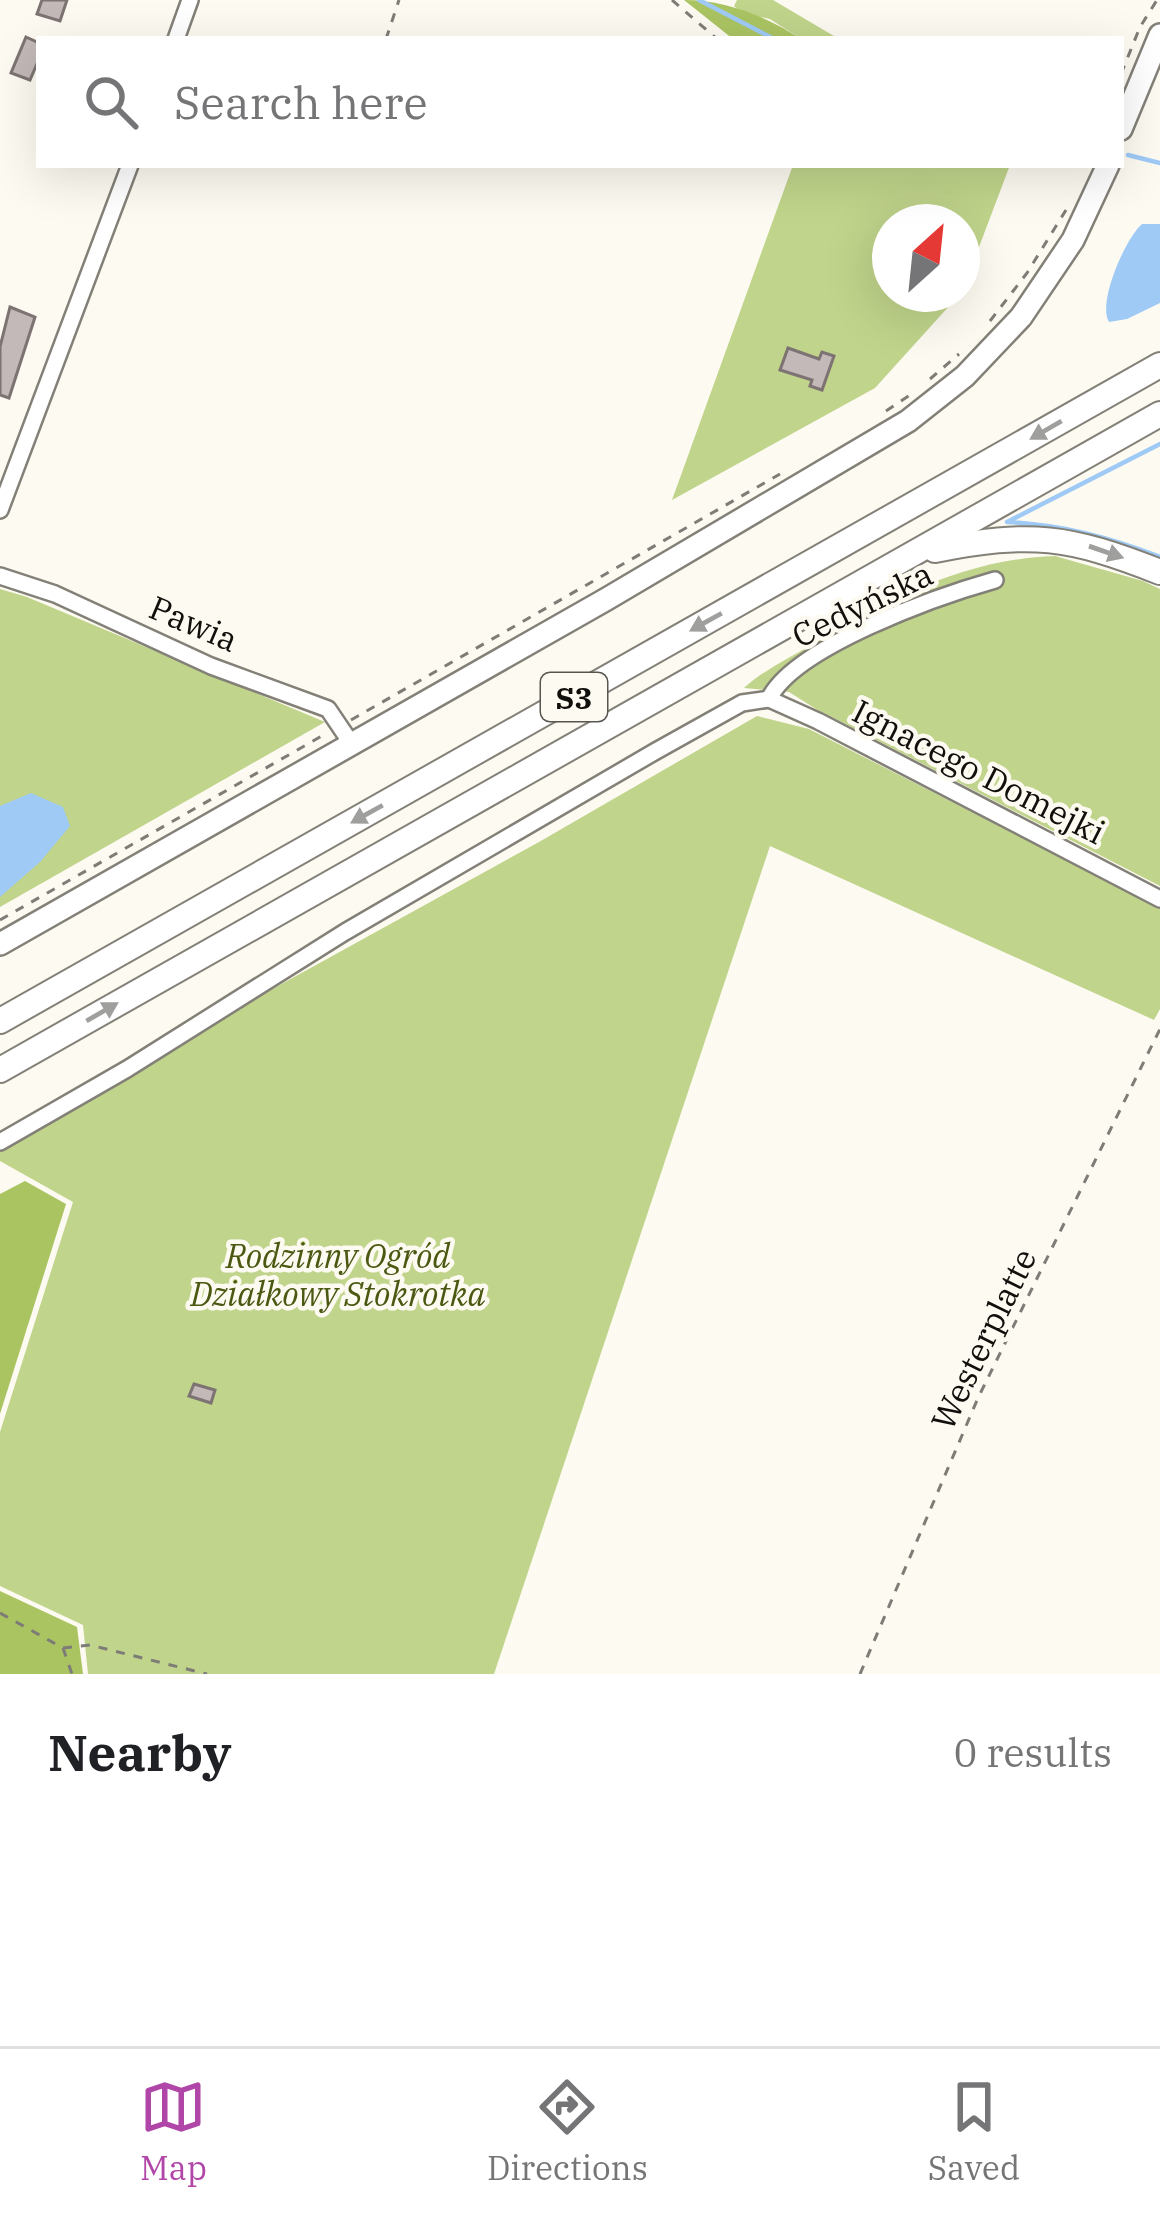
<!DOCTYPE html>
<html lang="en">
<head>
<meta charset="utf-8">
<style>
	body { margin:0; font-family:"IBM Plex Serif",serif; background:#f2f2f2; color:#202124 }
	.compass { position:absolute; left:872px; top:204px; width:108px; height:108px; border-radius:50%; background:#fff; box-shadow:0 12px 48px #0002; rotate:27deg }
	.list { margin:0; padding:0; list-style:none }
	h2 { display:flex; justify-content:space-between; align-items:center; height:156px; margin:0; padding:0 48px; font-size:51px }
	h2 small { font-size:39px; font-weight:400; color:#757577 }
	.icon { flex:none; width:66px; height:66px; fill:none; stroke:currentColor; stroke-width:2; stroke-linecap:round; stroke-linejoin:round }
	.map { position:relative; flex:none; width:1160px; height:1674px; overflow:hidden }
	.search { position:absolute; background:#fff; box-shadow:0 12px 48px #0002; left:36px; right:36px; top:36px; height:132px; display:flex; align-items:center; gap:30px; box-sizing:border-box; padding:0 42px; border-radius:0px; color:#757577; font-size:45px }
	.sheet { height:372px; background:#fff }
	nav { display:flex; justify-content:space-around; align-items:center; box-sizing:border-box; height:168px; border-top:3px solid #e0e0e0; background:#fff; font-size:33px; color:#757577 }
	nav a { display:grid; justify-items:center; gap:6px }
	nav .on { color:#b046a7 }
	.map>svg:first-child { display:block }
	.green { fill:#c0d48b }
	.forest { fill:#abc462 }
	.water { fill:#9ecaf5 }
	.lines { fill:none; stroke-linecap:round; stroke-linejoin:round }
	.stream { stroke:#9ecaf5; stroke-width:4.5 }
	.building { fill:#c3b9b8; stroke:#7d7373; stroke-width:3 }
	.minor-casing { stroke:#838078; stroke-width:20 }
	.major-casing { stroke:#838078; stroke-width:26 }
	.highway-casing { stroke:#838078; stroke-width:28 }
	.path { stroke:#7e7c76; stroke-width:3; stroke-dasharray:9 9; stroke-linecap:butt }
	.minor { stroke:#fff; stroke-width:15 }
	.major { stroke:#fff; stroke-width:21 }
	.highway { stroke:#fff; stroke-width:24 }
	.oneway { fill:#9f9f9e }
	.labels { text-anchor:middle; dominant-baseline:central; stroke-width:9; stroke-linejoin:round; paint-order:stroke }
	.shield { fill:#fdfaf1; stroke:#575651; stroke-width:3 }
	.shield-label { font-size:30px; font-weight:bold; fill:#100f0c }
	.street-label { font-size:33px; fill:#100f0c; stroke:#fdfaf1 }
	.park-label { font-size:33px; font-style:italic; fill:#4a5811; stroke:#fdfaf1 }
</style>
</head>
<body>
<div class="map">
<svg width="1160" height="1674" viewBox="0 0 1160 1674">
	<rect width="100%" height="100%" fill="#fdfaf1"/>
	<g class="green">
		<path d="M 737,0 L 773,0 L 839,39 L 801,39 L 770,19 L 742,13 L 734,6 Z"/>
		<path d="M 793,165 L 1010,165 L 962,292 L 962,222 L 890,222 L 890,294 L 960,294 L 875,388 L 672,500 Z"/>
		<path d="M 1055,556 L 1143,581 L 1160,589 L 1160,886 L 816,709 L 789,692 L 744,688 C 765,669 791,657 815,643 C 890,598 966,559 1055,556 Z"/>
		<path d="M 0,589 L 27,597 L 325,722 L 0,907 Z"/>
		<path d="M 757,716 L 809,729 L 1160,908 L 1160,1009 L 1154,1020 L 770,846 L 494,1674 L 88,1674 L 83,1625 L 0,1586 L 0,1432 L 73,1202 L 0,1161 L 0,1152 L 267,992 L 539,842 Z"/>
	</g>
	<g class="forest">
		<path d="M 684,0 C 725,0 766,16 801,39 L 733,39 Z"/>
		<path d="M 25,1181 L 66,1204 L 0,1414 L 0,1194 Z"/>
		<path d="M 0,1591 L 77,1627 L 83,1674 L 0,1674 Z"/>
	</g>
	<g class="water">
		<path d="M 1142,224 L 1160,224 L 1160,303 L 1127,319 L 1109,322 C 1097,303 1125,239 1142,224 Z"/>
		<path d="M 31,793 L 63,807 L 70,826 L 40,862 L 0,897 L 0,806 Z"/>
	</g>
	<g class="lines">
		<g class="stream">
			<path d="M 699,0 L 774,39"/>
			<path d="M 1128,155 L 1160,163"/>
			<path d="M 1160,444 L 1007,522 C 1062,525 1109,537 1160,557"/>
		</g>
	</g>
	<g class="building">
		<path d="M 42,0 L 67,0 L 60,21 L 37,14 Z"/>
		<path d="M 26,37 L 39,43 L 39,59 L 30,80 L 11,73 Z"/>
		<path d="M 10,307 L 35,317 L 9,398 L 0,395 L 0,347 Z"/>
		<path d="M 788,348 L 819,359 L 822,352 L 834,356 L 822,390 L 810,386 L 812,380 L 780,370 Z"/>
		<path d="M 194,1384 L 215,1390 L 211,1403 L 189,1396 Z"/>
	</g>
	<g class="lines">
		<defs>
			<g id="minor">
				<path d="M 176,39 L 190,0"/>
				<path d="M 0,510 L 130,165"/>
				<path d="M 0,576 L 55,594 L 211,666 L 328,709 L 351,743"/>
				<path d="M 769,699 L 818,721 L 1160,899"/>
				<path d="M 769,699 C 794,647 938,596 995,580"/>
				<path d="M 0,1142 L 127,1069 L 345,932 L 656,751 L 742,703 L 769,699"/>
			</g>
			<g id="major">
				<path d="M 1121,129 L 1160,35"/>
				<path d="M 0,944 L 605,600 L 908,421 L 965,376 L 1021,317 L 1073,240 L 1108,165"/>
			</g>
			<g id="highway">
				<path d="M 935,550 C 1031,531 1069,536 1160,572"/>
				<path d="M 0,1021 L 1160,365"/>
				<path d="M 0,1070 L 1160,414"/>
			</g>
		</defs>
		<use href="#minor" class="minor-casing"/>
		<use href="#major" class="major-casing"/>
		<use href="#highway" class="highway-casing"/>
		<g class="path">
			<path d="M 672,0 L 717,39"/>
			<path d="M 386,39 L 399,0"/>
			<path d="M 1121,74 L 1140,27 L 1157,0"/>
			<path d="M 990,321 L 1027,273 L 1066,210"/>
			<path d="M 930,379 L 959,354"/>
			<path d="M 886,411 L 913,393"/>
			<path d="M 351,720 L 780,474"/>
			<path d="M 0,920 L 327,733"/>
			<path d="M 0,1613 L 63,1648 L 72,1674"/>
			<path d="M 63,1648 L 90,1645 L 207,1674"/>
			<path d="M 860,1674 L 978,1398 L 1160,1029"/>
		</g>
		<use href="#minor" class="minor"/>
		<use href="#major" class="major"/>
		<use href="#highway" class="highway"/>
	</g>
	<defs><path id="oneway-solid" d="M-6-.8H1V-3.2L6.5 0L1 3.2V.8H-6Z" transform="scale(3)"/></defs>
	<g class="oneway">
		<use href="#oneway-solid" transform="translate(1046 430) rotate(150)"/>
		<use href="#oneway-solid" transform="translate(1106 552) rotate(19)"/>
		<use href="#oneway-solid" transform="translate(706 622) rotate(151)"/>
		<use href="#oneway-solid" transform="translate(367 814) rotate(151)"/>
		<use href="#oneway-solid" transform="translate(102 1012) rotate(-30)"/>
	</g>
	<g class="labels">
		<rect class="shield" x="541" y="673" width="66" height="48" rx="9"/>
		<g class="shield-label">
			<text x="574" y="697">S3</text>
		</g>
		<g class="street-label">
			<text transform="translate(862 604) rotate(-26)">Cedyńska</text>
			<text transform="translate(194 623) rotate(23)">Pawia</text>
			<text transform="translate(979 771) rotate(27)">Ignacego Domejki</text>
			<text transform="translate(983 1339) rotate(-64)">Westerplatte</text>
		</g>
		<g class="park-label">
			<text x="338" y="1255">Rodzinny Ogród<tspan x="338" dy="38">Działkowy Stokrotka</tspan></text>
		</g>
	</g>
</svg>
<svg class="compass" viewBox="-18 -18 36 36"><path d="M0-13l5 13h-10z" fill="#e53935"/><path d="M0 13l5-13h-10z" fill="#757577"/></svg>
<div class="search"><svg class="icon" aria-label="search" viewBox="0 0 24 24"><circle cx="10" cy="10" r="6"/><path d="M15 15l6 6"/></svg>Search here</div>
</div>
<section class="sheet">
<h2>Nearby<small>0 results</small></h2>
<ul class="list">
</ul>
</section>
<nav>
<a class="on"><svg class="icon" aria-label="map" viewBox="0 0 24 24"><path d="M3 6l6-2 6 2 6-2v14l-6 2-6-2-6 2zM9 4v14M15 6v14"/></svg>Map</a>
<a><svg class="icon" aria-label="directions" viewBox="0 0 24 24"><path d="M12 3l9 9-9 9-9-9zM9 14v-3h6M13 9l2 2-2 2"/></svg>Directions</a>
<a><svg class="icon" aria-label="saved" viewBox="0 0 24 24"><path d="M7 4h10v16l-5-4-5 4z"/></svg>Saved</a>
</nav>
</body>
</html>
